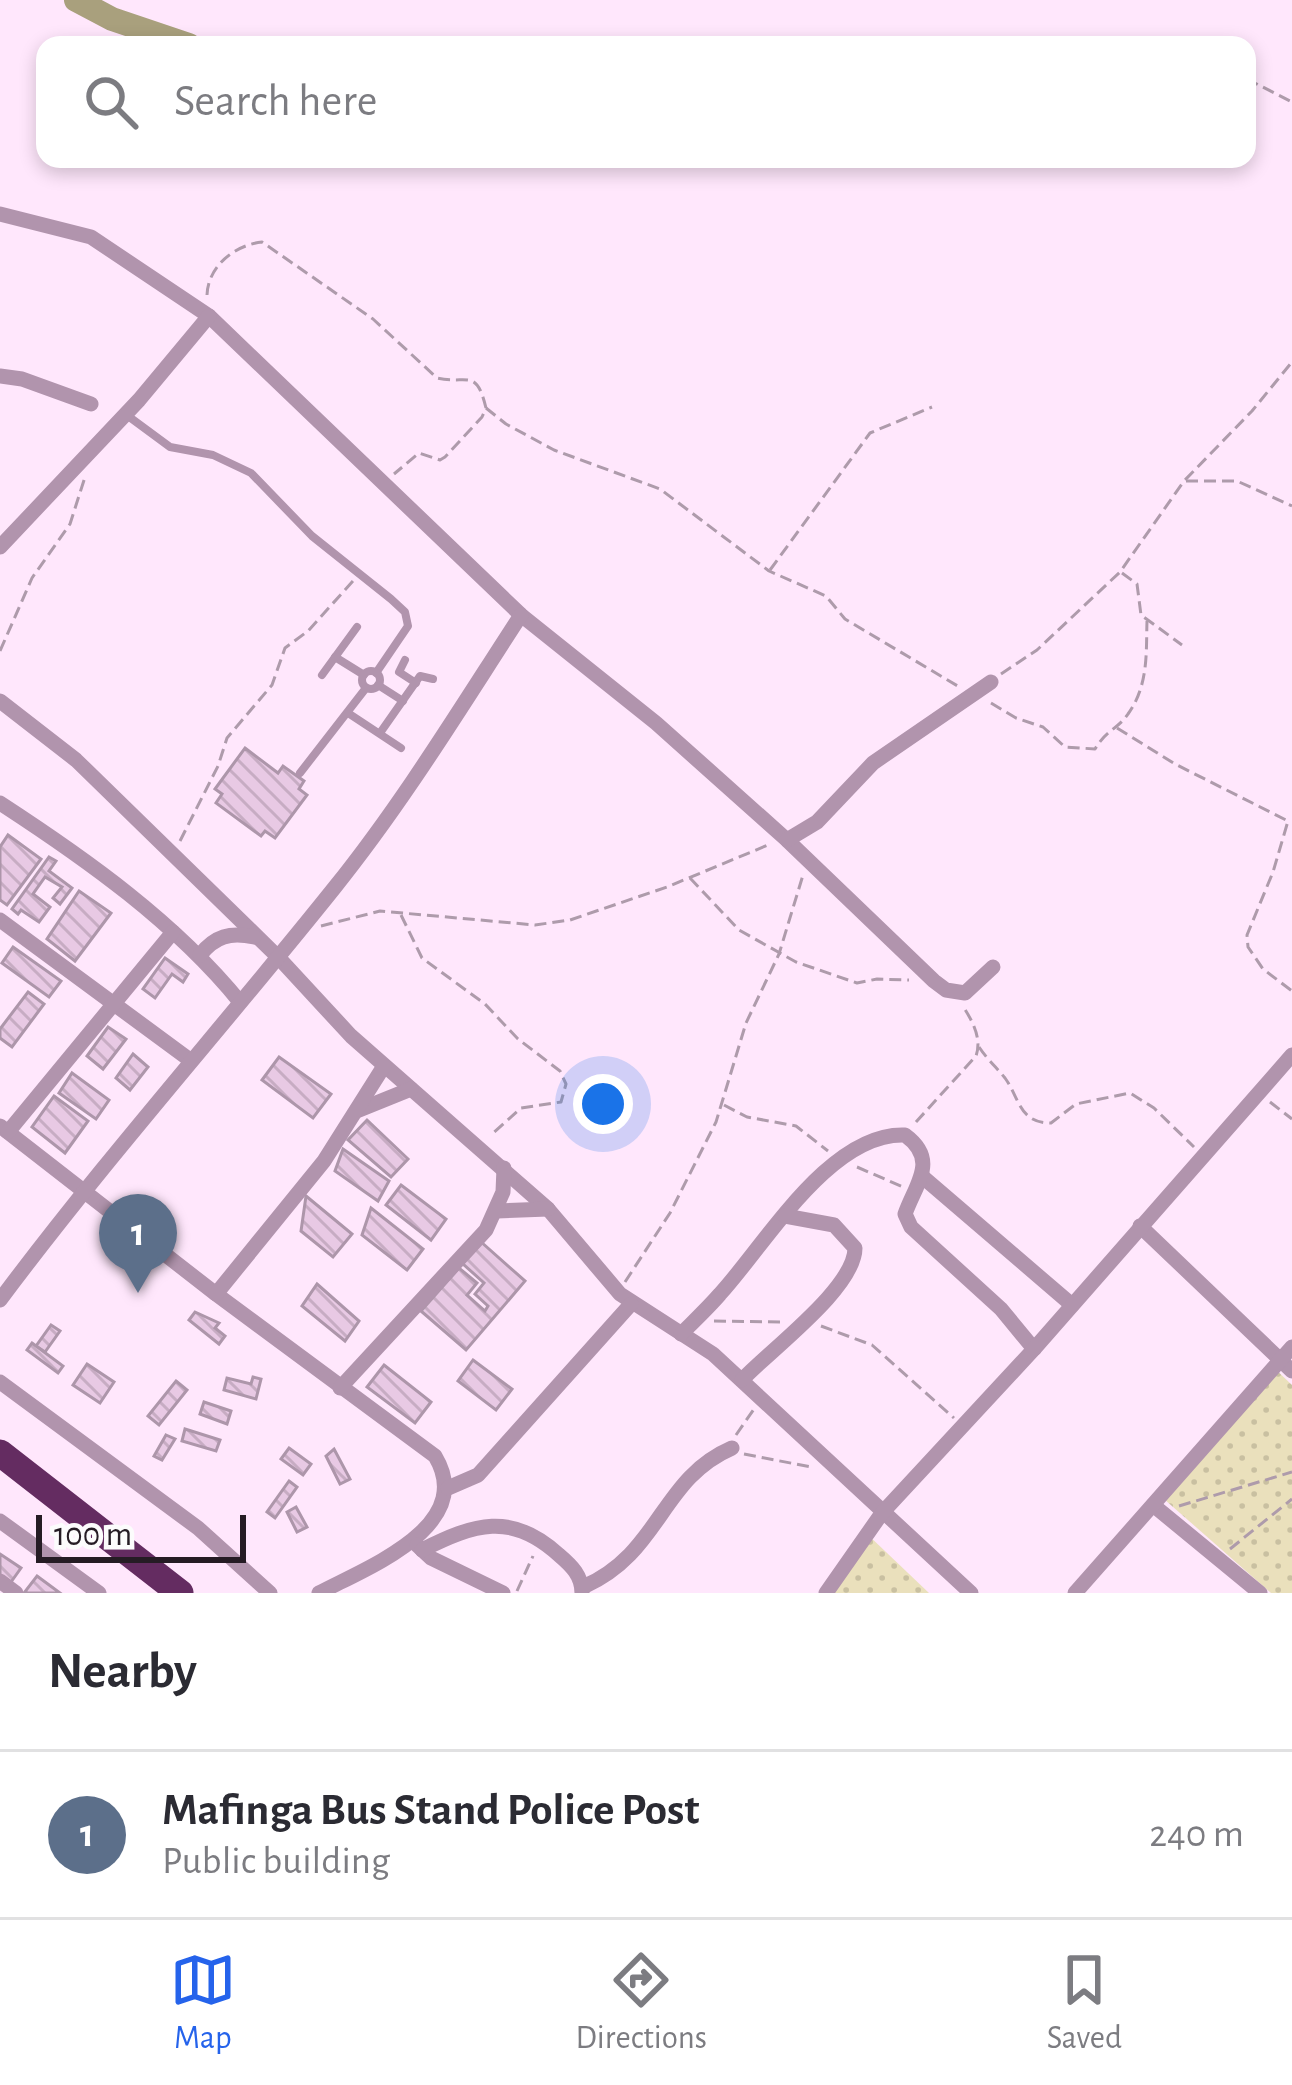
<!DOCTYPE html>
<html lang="en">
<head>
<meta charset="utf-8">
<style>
	body { margin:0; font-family:"Alegreya Sans",sans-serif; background:#f2f2f3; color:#2b2b33 }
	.scale { position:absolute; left:36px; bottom:30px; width:210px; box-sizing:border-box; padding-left:12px; border:6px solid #251c24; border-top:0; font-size:33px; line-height:42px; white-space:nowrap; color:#251c24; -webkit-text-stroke:9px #fcfcfc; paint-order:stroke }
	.you { position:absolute; left:603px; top:1104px; width:42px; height:42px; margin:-30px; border:9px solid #fff; border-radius:50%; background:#1a73e8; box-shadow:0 0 0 18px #1a73e833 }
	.badge { display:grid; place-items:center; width:78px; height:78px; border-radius:50%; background:#2563eb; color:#fff; font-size:39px; font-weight:700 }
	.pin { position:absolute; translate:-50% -99px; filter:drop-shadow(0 3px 6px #0008) }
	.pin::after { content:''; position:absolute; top:63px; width:42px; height:36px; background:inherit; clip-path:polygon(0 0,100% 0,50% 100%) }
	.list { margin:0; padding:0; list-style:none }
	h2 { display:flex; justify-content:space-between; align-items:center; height:156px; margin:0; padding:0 48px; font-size:51px }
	h2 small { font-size:39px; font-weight:400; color:#7c7c81 }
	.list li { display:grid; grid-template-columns:78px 1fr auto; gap:36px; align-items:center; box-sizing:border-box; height:168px; padding:0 48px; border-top:3px solid #e1e1e2 }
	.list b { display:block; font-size:45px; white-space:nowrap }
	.list p { margin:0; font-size:39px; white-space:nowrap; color:#7c7c81 }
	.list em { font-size:39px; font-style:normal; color:#7c7c81 }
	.icon { flex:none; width:66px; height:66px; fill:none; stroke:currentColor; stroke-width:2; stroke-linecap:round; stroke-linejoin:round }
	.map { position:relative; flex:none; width:1292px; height:1593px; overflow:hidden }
	.search { position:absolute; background:#fff; box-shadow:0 6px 18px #0003; left:36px; right:36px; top:36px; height:132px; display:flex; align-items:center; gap:30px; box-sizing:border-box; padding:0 42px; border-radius:24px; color:#7c7c81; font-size:45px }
	.sheet { height:324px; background:#fff }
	nav { display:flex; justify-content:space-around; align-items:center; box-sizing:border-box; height:168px; border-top:3px solid #e1e1e2; background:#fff; font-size:33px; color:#7c7c81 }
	nav a { display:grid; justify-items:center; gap:6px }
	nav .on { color:#2563eb }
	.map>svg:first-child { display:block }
	.grass { fill:url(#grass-dots) }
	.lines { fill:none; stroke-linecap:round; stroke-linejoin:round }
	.river { stroke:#a9a07d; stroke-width:24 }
	.building { fill:url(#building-back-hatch); stroke:#ad96aa; stroke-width:3 }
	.path { stroke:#ae9bab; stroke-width:3; stroke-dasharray:12 6; stroke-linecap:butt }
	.lane { stroke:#b194ad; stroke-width:8 }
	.street { stroke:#b194ad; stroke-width:15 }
	.highway { stroke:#642c61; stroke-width:27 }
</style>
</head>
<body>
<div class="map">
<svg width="1292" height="1593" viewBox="0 0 1292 1593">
	<defs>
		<pattern id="grass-dots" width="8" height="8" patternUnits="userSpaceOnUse" patternTransform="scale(3)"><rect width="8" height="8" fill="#eae0bc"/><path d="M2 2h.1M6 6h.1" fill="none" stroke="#c9c0a1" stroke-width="1.8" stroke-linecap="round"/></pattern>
		<pattern id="building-back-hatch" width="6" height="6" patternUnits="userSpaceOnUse" patternTransform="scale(3)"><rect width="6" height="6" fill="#e8c9e4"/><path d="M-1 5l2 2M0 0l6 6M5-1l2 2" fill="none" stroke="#c7acc3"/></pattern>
	</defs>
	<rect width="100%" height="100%" fill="#ffe7fc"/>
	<g class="grass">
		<path d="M 1272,1366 L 1292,1385 L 1292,1593 L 1271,1593 L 1156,1492 Z"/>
		<path d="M 865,1532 L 929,1593 L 820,1593 Z"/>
	</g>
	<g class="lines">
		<path class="river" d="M 76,0 L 112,19 L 189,45"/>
	</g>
	<g class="building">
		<path d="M 245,748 L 278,773 L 283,766 L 304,781 L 299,789 L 307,795 L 275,838 L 265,831 L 261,836 L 216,803 L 222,794 L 215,789 Z"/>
		<path d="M 8,835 L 41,859 L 7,905 L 0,900 L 0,847 Z"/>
		<path d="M 49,857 L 56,861 L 49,871 L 72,888 L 60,904 L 53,898 L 62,887 L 45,877 L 33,894 L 50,907 L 39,922 L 21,910 L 18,914 L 12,909 Z"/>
		<path d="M 79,891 L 111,913 L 75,961 L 47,939 Z"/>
		<path d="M 13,947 L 61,981 L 49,997 L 2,963 Z"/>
		<path d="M 165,958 L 188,974 L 183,982 L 172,974 L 155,998 L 143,989 Z"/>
		<path d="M 28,992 L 44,1004 L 12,1047 L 0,1038 L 0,1029 Z"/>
		<path d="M 108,1027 L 126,1039 L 103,1069 L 87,1056 Z"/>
		<path d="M 133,1054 L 148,1067 L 130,1090 L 116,1078 Z"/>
		<path d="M 279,1057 L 331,1094 L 313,1118 L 262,1080 Z"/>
		<path d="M 72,1073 L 109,1100 L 96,1119 L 59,1093 Z"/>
		<path d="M 54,1096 L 88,1121 L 65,1153 L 32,1127 Z"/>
		<path d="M 367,1120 L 408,1159 L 391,1177 L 348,1140 Z"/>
		<path d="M 343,1149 L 389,1181 L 378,1201 L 335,1171 Z"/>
		<path d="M 401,1185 L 446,1219 L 431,1240 L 386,1205 Z"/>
		<path d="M 306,1196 L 352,1234 L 333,1257 L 301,1231 Z"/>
		<path d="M 371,1208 L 423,1249 L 407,1270 L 362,1235 Z"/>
		<path d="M 480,1241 L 525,1281 L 466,1350 L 421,1311 L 459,1268 L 477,1283 L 467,1295 L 485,1311 L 488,1306 L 475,1294 L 484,1283 L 462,1263 Z"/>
		<path d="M 120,1251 L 141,1269 L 135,1276 L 114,1258 Z"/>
		<path d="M 317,1284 L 359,1321 L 345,1341 L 302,1306 Z"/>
		<path d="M 195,1312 L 219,1323 L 215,1328 L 225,1336 L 219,1344 L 189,1320 Z"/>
		<path d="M 51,1325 L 60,1331 L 45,1352 L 36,1346 Z"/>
		<path d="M 32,1343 L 63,1366 L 58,1373 L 27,1350 Z"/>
		<path d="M 473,1360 L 512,1389 L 496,1410 L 458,1381 Z"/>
		<path d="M 87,1364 L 114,1382 L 100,1403 L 73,1385 Z"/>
		<path d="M 384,1365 L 431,1402 L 415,1423 L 367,1387 Z"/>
		<path d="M 253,1377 L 261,1379 L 256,1399 L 224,1390 L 227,1378 L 251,1384 Z"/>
		<path d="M 176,1381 L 187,1390 L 159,1425 L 148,1416 Z"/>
		<path d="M 204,1402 L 231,1411 L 227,1424 L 200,1414 Z"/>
		<path d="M 185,1429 L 220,1440 L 216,1451 L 182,1441 Z"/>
		<path d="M 166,1435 L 175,1439 L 162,1460 L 154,1456 Z"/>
		<path d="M 289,1448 L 311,1464 L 303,1475 L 281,1459 Z"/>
		<path d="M 334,1449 L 350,1479 L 340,1484 L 326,1456 Z"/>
		<path d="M 289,1481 L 297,1487 L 275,1518 L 267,1512 Z"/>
		<path d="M 296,1507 L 307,1527 L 297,1532 L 287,1512 Z"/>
		<path d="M 0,1554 L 21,1568 L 11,1582 L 0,1575 Z"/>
		<path d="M 37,1576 L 60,1593 L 24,1593 Z"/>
	</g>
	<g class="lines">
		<g class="path">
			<path d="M 1247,79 L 1292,102"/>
			<path d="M 207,295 C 208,266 235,245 262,242 L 373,319 L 437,378 C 468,385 476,367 486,408 L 482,417 L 445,457 L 440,460 L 419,453 L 394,474"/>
			<path d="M 486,408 L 506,424 L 554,450 L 660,489 L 769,571 L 826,596 L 845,619 L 961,688"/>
			<path d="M 1186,481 L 1237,481 L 1292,506"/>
			<path d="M 770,570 L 870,433 L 932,407"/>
			<path d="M 1122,573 L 1137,584 L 1141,615 L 1182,645"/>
			<path d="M 0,651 L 32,578 L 70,524 L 85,477"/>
			<path d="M 1001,674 L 1037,650 L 1120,572 L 1184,481 L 1252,411 L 1292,362"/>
			<path d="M 991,703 L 1016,718 L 1043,727 L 1065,747 L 1095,749 C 1107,729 1117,730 1128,714 C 1149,685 1146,651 1147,621"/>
			<path d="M 1117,728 L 1175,764 L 1288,821 L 1273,872 L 1247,935 L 1248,947 L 1263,969 L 1292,991"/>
			<path d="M 180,841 L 218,766 L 227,738 L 272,685 L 285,648 L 308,631 L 353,581"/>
			<path d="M 690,878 L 739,930 L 796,962 L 857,983 L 877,979 L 909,980"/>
			<path d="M 401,915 L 422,958 L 485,1004 L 518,1039 L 560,1071 L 566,1084 L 561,1102 L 521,1108 L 490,1136"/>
			<path d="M 321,926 L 380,911 L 535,925 L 570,920 L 667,887 L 768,845"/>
			<path d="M 979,1047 C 987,1059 997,1068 1005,1078 C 1020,1099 1019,1123 1051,1123 L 1076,1104 L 1130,1093 L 1154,1108 L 1194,1147"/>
			<path d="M 1270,1102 L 1292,1119"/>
			<path d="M 724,1105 L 747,1117 L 796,1126 L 828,1151"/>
			<path d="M 916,1122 L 976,1056 C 982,1039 973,1022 964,1008"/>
			<path d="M 857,1167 L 903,1187"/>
			<path d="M 625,1282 L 670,1213 L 716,1122 L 746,1023 L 779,954 L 803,875"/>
			<path d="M 714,1321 L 782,1322"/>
			<path d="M 821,1326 L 872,1345 L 954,1418"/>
			<path d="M 736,1435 L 754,1409"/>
			<path d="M 744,1454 L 811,1467"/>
			<path d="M 1179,1506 L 1292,1472"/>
			<path d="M 1230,1549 L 1292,1499"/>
			<path d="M 517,1591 L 533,1556"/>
		</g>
		<g class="lane">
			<path d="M 128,416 L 170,447 L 213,455 L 251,473 L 312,536 L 391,599 L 405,612 L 408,626 L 376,673"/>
			<path d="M 335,657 L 364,675"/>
			<path d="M 405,660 L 399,672 L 416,683"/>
			<circle cx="371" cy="680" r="9"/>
			<path d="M 322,675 L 357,627"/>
			<path d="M 378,685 L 403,701"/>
			<path d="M 348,713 L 401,748"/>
			<path d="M 380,733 L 420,676 L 433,679"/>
			<path d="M 300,773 L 366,688"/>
		</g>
		<g class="street">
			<path d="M 0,214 L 91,237 L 209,316 L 521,615 L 656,723 L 787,840 L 934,981 L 946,990 L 965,993 L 993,967"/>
			<path d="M 0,376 L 22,379 L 91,404"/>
			<path d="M 0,547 L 139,400 L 209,316"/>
			<path d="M 0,701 L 76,760 L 278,957 L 351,1036 L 548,1209 L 620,1294 L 713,1354 L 971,1593"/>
			<path d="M 0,803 C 86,859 175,922 240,1002"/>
			<path d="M 787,840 L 817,822 L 873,763 L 991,682"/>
			<path d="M 0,920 L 190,1060"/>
			<path d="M 200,955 C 215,936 230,932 254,937"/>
			<path d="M 359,1110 L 411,1089"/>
			<path d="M 0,1126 L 216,1294 L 435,1456 C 477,1526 368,1567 319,1593"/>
			<path d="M 8,1132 L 173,932"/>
			<path d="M 924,1178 L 1072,1305"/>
			<path d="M 497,1211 L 548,1209"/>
			<path d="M 1140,1226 L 1292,1371"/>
			<path d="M 216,1294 L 324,1161 L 384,1066"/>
			<path d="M 0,1300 C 106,1158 224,1026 335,887 C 404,801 461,707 521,615"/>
			<path d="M 681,1334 C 694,1321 708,1308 720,1294 C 765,1245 830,1132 905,1135 C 939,1160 916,1183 905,1214 L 911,1227 L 1001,1309 L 1034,1349"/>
			<path d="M 742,1380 C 770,1350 855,1288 855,1248 L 834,1225 L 785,1216"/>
			<path d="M 0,1382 L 198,1528 L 270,1593"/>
			<path d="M 340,1388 L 486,1230 L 503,1192 L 504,1168"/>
			<path d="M 448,1488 L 478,1475 L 631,1304"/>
			<path d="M 1153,1505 L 1260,1593"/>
			<path d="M 0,1521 L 99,1593"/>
			<path d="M 417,1545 L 431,1558 L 503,1593"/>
			<path d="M 422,1550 C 474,1524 511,1511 559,1555 C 572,1566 582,1576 582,1593"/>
			<path d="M 0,1581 L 16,1593"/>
			<path d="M 583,1587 C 661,1553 660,1479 732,1448"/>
			<path d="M 826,1593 L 882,1513 L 1034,1349 L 1292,1055"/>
			<path d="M 1075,1593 L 1292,1347"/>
		</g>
		<path class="highway" d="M 0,1453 L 180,1593"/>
	</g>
</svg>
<div class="scale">100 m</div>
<div class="you"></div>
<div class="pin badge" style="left:138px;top:1293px;background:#5c6f8a">1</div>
<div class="search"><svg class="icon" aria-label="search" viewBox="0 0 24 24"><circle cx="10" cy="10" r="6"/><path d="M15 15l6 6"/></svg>Search here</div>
</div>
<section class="sheet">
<h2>Nearby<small></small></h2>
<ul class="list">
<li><span class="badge" style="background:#5c6f8a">1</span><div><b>Mafinga Bus Stand Police Post</b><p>Public building</p></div><em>240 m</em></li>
</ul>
</section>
<nav>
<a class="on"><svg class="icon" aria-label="map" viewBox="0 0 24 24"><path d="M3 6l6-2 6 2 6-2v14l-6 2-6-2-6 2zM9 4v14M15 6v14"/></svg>Map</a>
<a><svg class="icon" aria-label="directions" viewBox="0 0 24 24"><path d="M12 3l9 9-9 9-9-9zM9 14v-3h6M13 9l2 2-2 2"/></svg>Directions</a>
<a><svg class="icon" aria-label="saved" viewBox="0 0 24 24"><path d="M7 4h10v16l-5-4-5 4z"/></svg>Saved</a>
</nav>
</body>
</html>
